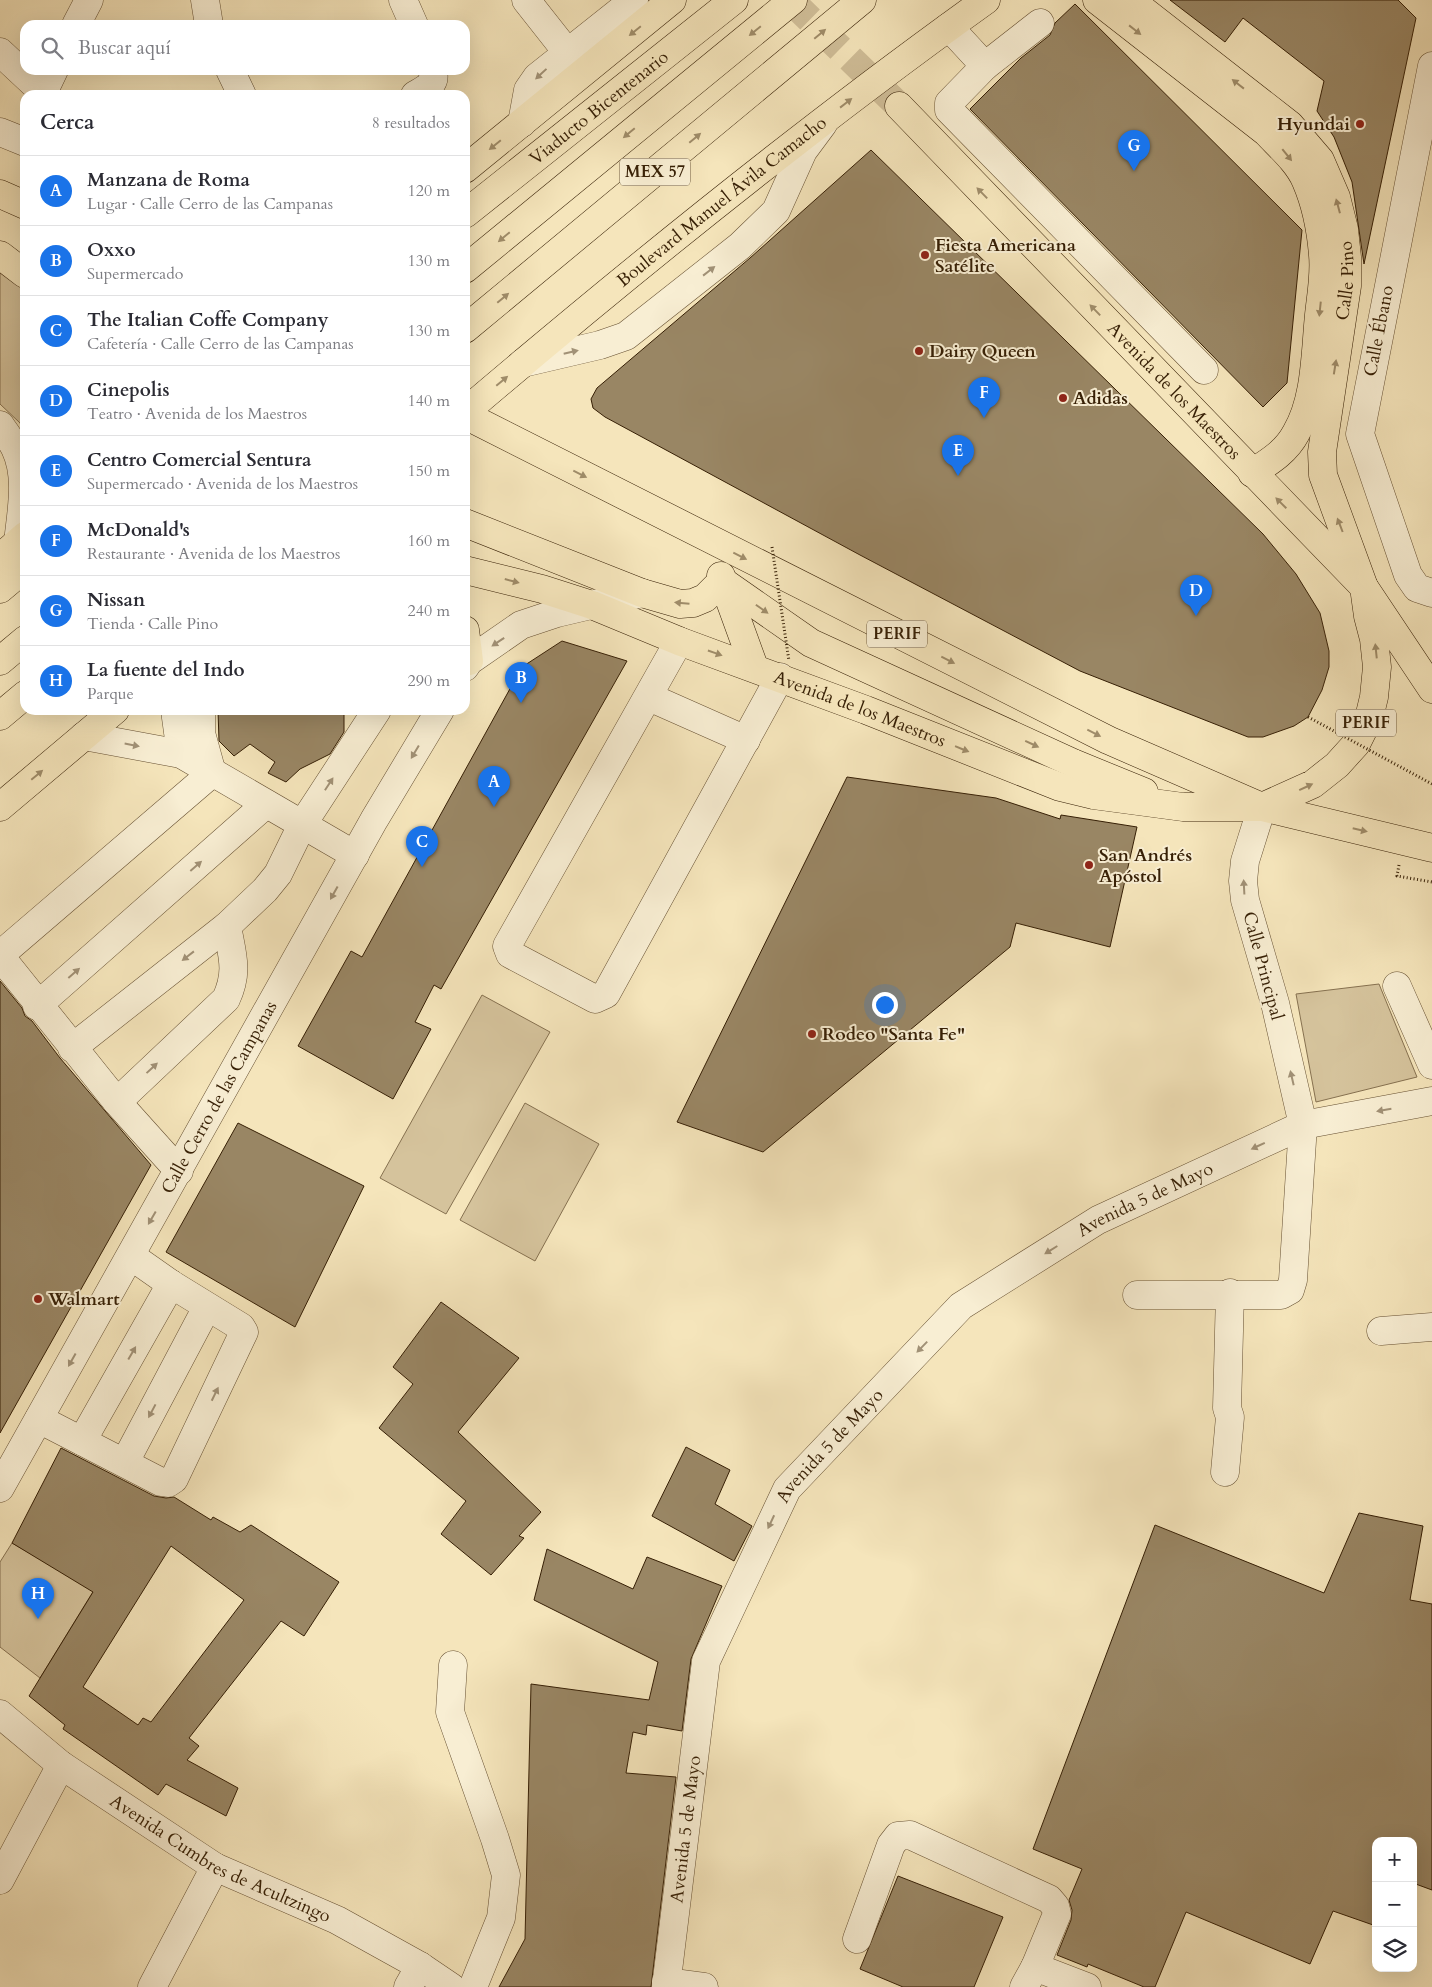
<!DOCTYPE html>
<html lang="es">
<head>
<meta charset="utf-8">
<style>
	body { margin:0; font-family:Cardo,serif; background:#f7f7f7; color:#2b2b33 }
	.controls { position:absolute; right:15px; bottom:15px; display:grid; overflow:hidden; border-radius:10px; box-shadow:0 5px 20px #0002 }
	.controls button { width:45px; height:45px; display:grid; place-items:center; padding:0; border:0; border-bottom:1px solid #e1e1e2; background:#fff; color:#2b2b33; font:25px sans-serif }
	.you { position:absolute; left:884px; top:1004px; width:18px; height:18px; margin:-12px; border:4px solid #fff; border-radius:50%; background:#1a73e8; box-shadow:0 0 0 8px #1a73e833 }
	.badge { display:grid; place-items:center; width:32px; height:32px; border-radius:50%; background:#1a73e8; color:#fff; font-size:16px; font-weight:700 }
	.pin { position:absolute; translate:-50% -41px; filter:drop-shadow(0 1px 2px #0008) }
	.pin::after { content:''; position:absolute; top:26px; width:18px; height:15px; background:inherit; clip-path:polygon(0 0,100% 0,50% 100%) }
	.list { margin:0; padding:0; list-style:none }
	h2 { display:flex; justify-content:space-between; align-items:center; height:65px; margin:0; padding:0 20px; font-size:21px }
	h2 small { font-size:16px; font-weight:400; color:#7c7c81 }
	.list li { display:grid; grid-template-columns:32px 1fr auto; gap:15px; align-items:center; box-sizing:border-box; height:70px; padding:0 20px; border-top:1px solid #e1e1e2 }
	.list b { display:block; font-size:19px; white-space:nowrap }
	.list p { margin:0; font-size:16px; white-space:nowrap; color:#7c7c81 }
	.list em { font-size:16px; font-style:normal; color:#7c7c81 }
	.icon { flex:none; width:28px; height:28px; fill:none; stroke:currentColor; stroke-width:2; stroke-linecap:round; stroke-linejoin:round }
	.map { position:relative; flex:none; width:1432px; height:1987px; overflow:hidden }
	.search { position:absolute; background:#fff; box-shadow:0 5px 20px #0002; left:20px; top:20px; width:450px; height:55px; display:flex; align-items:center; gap:12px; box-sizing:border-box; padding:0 18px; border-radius:15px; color:#7c7c81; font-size:19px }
	.panel { position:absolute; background:#fff; box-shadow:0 5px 20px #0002; left:20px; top:90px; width:450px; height:625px; border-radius:15px }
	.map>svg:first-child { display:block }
	.green { fill:#d5c39c; stroke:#867150 }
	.building { fill:#998664; stroke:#361f05; fill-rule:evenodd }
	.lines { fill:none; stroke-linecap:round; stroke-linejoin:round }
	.major-tunnel { stroke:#cfbd97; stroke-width:28; stroke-dasharray:28 14; stroke-linecap:butt }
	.minor-casing { stroke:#665032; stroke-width:29 }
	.major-casing { stroke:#361f05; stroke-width:29 }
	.highway-casing { stroke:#361f05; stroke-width:29 }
	.path { stroke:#361f05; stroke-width:3; stroke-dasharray:1 2.5; stroke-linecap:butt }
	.minor { stroke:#f8eed3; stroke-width:28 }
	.major { stroke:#f5e5bb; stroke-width:28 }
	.highway { stroke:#f5e5bb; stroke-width:28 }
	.path-bridge { stroke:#361f05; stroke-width:3; stroke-dasharray:1 2.5; stroke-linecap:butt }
	.oneway { fill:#9f8c69 }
	.oneway2 { fill:#a19176 }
	.poi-dot { fill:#8f2418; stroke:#f8eed3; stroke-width:2 }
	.labels { text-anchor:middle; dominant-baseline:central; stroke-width:4; stroke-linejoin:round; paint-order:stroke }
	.shield { fill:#f8eed3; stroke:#705d43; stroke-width:1 }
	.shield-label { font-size:16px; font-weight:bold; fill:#361f05 }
	.street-label { font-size:18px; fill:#361f05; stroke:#f8eed3 }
	.poi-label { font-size:18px; font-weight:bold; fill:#361f05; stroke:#f8eed3; text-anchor:start }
</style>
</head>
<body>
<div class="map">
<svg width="1432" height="1987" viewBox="0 0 1432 1987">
	<rect width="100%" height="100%" fill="#f5e5bb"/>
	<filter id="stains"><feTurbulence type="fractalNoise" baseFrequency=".004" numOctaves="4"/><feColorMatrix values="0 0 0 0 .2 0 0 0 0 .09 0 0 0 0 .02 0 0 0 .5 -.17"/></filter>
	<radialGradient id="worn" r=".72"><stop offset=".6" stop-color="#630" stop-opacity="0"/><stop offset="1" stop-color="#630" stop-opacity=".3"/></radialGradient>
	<g class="green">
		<path d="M 0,270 L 25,290 L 25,432 L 20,423 L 0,404 Z"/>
		<path d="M 1379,984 L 1417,1077 L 1316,1102 L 1296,994 Z"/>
		<path d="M 482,995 L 550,1032 L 446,1214 L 380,1178 Z"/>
		<path d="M 525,1103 L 599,1144 L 535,1261 L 460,1220 Z"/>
		<path d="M 12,1543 L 94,1590 L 40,1678 L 0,1647 L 0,1562 Z"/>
	</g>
	<g class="building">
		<path d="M 1170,0 L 1398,0 L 1416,18 L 1364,264 L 1352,182 L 1334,137 L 1317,111 L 1324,81 L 1243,18 L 1225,42 Z"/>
		<path d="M 1075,4 L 1302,230 L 1287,383 L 1263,407 L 970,109 L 1021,58 L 1050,35 L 1055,23 Z"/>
		<path d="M 871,150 L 1263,534 L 1296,574 L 1320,613 L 1329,651 L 1329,667 L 1322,690 L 1308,717 L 1294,726 L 1263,737 L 1248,737 L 1080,671 L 860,555 L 605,417 L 593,408 L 591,399 L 597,388 L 750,258 Z"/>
		<path d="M 562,641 L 627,661 L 441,989 L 434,985 L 415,1022 L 431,1029 L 393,1099 L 298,1046 L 351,951 L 362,957 L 522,667 Z"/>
		<path d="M 218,710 L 344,710 L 344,732 L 330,754 L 300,769 L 286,782 L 268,773 L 275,762 L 250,744 L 234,756 L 219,741 Z"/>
		<path d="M 847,777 L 996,798 L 1060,819 L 1061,815 L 1137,827 L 1110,947 L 1016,923 L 1010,947 L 763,1152 L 677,1122 Z"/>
		<path d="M 0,981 L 22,1008 L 25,1016 L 32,1021 L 60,1058 L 151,1165 L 0,1433 Z"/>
		<path d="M 238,1123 L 364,1186 L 295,1327 L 166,1252 Z"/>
		<path d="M 441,1302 L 519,1358 L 458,1432 L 541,1512 L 519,1536 L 524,1538 L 491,1575 L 441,1534 L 466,1501 L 379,1428 L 413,1384 L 393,1367 Z"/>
		<path d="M 686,1447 L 730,1470 L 715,1504 L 752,1526 L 734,1561 L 652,1516 Z"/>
		<path d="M 61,1448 L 154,1496 L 166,1498 L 174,1497 L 211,1520 L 213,1517 L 240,1532 L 251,1525 L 339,1582 L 304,1636 L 281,1621 L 189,1738 L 199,1746 L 187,1760 L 238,1788 L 226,1816 L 166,1784 L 158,1795 L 63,1729 L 65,1725 L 29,1696 L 93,1592 L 12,1543 ZM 171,1546 L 244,1600 L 151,1722 L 143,1718 L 138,1725 L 83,1687 Z"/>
		<path d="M 1359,1513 L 1423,1526 L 1410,1600 L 1432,1604 L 1432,1890 L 1413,1883 L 1413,1841 L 1376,1841 L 1376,1926 L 1333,1911 L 1310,1964 L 1186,1912 L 1155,1987 L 1144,1987 L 1088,1964 L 1087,1967 L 1057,1955 L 1071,1920 L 1072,1910 L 1069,1900 L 1082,1869 L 1033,1849 L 1155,1525 L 1324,1593 Z"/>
		<path d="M 547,1549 L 633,1589 L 647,1557 L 722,1586 L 691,1659 L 682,1731 L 647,1725 L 646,1735 L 633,1732 L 626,1773 L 676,1777 L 651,1987 L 499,1987 L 525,1939 L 531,1684 L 649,1700 L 658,1662 L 534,1600 Z"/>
		<path d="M 898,1876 L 1003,1917 L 974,1987 L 903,1987 L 860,1969 Z"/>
	</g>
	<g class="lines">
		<path class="major-tunnel" d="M 790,0 L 899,106"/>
		<defs>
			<g id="minor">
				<path d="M 205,0 L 209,25"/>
				<path d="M 403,0 L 414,25"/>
				<path d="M 526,0 L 567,52"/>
				<path d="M 1040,23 L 985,66 L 949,103 L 949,110 L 1204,370"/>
				<path d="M 76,25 L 89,0"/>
				<path d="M 949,27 L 985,66"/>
				<path d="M 0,52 L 46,95"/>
				<path d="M 1432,66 L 1360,434 L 1408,575 L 1417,588 L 1432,593"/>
				<path d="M 230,70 L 242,95"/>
				<path d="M 43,93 L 54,70"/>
				<path d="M 415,95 C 425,89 438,84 432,70"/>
				<path d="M 522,123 L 528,90 L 537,77 L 634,0"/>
				<path d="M 0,132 L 25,142"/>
				<path d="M 523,363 L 600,345 L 626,336 L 740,246 L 776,211 L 803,151 L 823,124"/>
				<path d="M 0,425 C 5,432 11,440 15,448 C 29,477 21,512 18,543"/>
				<path d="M 679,641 L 507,946 L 510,954 L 595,999 L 606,994 L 780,677"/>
				<path d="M 465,667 L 469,661 L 521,625 L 557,613 L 642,593"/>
				<path d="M 649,697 L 746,740"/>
				<path d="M 175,710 L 181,754"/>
				<path d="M 84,736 L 181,754 L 355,855"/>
				<path d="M 0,955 L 212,773 L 201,733 L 201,710"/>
				<path d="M 0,956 L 117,1102 L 179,1171"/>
				<path d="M 1397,986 L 1432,1065"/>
				<path d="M 37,1006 L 266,804"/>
				<path d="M 72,1048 L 227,926 L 265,890 L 278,874 L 302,825 L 377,710"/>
				<path d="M 117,1102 L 226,999 C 239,971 232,955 227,926"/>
				<path d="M 1137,1295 L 1281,1295 L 1290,1290 L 1293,1280 L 1303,1125 L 1275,1003 L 1245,900 L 1243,881 L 1245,861 L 1262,807"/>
				<path d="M 1381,1331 L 1432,1327"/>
				<path d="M 39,1419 L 161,1482 L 168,1483 L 174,1479 L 244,1332 L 241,1327 L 171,1284 L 131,1256"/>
				<path d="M 82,1441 L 171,1284"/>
				<path d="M 125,1462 L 207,1307"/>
				<path d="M 1225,1472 L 1230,1417 L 1227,1408 L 1230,1293"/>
				<path id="s1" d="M 0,1488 L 374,820 L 440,710"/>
				<path d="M 453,1665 L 450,1712 L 495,1839 L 506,1875 L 501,1918 L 473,1987"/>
				<path id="s2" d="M 0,1714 L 61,1765 L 215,1867 L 337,1920 L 420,1966 L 451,1987"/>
				<path d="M 0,1880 L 61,1765"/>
				<path d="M 857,1939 L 891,1845 L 898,1836 L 910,1835 L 1049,1899 L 1055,1906 L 1057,1914 L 1035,1967 L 1024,1987"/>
				<path d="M 1035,1967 L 1087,1987"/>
				<path d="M 666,1982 L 704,1987"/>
				<path d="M 152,1987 L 215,1867"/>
				<path d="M 408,1987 L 420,1966"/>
				<path id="s3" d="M 666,1987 L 706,1661 L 787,1489 L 961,1306 L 1098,1220 L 1303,1125 L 1432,1101"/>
			</g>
			<g id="major">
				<path d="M 1097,0 L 1266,132 C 1279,146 1298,162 1306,181 C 1316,204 1321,230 1323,255 C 1325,275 1321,295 1319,315 C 1315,354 1316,399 1296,433 C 1286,452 1269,462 1252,473"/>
				<path id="s4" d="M 899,106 L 1364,587 L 1432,689"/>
				<path d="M 465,169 L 672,0"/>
				<path d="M 0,194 L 25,205"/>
				<path d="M 0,255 L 25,274"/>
				<path id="s5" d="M 465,412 C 633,269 806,129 986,0"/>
				<path d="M 465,415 L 1108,740 L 1262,807 L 1432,848"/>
				<path d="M 465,523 L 642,593 L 680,604 L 693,603 L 705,598 L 722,581"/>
				<path d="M 0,558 L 25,536"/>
				<path id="s6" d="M 465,570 L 542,589 L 592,605 L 679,641 L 866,710 L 1060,787 L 1093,795 L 1183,807 L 1262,807 L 1313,784 L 1337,765 L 1356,744 L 1369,718 L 1374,697 L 1377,667 L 1374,639 L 1368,616 L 1364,587 L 1323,475 L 1322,452 L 1347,286 L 1347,257 L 1344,229 L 1336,197 L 1320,160 L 1290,125 L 1130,0"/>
				<path d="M 721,576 L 754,667"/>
				<path d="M 722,581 L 811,643 L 1073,763 L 1144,792"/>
				<path d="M 465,630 L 469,661"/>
				<path d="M 0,807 L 115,710"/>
			</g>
			<g id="highway">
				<path id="s7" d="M 465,214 L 734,0"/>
				<path d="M 465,269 L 793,0"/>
				<path d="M 465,329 L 862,0"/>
				<path d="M 0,589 L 25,568"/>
				<path d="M 0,661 L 25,640"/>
				<path d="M 0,716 L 25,695"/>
			</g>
		</defs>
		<use href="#minor" class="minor-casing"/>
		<use href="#major" class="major-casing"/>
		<use href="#highway" class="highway-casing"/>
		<path class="path" d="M 1399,865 L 1397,876 L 1432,882"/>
		<use href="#minor" class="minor"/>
		<use href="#major" class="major"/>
		<use href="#highway" class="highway"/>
		<g class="path-bridge">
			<path d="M 772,547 L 789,661"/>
			<path d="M 1308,717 L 1432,784"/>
		</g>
	</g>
	<defs><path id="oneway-solid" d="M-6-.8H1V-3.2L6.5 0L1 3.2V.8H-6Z" transform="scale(1.25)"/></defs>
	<g class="oneway">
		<use href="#oneway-solid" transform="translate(1135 30) rotate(38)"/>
		<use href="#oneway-solid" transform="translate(635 31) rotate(141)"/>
		<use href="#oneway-solid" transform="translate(755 31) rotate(141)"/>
		<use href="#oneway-solid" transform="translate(820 34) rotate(-40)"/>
		<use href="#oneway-solid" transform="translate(1238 84) rotate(-142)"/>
		<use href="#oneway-solid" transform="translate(846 103) rotate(-38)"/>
		<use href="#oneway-solid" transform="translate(629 133) rotate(140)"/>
		<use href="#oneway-solid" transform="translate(695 138) rotate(-40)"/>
		<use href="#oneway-solid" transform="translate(495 145) rotate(141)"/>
		<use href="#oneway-solid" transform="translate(1287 155) rotate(51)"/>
		<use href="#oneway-solid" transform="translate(982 193) rotate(-134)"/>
		<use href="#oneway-solid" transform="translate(1338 206) rotate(-105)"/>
		<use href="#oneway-solid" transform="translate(504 237) rotate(140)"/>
		<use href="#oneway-solid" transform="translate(503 298) rotate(-40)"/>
		<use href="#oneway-solid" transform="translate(1320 309) rotate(96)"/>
		<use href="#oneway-solid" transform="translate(1095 310) rotate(-134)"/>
		<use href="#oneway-solid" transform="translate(1335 367) rotate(-81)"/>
		<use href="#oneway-solid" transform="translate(502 381) rotate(-40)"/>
		<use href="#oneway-solid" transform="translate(580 474) rotate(27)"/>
		<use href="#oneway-solid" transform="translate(1281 503) rotate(-135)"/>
		<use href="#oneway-solid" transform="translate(1340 525) rotate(-111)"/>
		<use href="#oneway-solid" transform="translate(740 556) rotate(27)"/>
		<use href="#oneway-solid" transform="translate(512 581) rotate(15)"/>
		<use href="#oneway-solid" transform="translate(682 603) rotate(-175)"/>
		<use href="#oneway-solid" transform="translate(762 609) rotate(35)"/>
		<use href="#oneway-solid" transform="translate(1376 651) rotate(-96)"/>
		<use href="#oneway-solid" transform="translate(715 653) rotate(19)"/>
		<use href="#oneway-solid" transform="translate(948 660) rotate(27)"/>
		<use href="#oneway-solid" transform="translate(1094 733) rotate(27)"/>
		<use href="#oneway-solid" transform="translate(1032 744) rotate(25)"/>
		<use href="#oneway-solid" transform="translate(962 749) rotate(22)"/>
		<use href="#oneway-solid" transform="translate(37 775) rotate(-40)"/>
		<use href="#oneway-solid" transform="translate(1306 787) rotate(-25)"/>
		<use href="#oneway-solid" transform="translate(1360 830) rotate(13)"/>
	</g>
	<g class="oneway2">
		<use href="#oneway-solid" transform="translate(541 74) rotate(137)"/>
		<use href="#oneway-solid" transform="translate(709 271) rotate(-38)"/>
		<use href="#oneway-solid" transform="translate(571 352) rotate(-13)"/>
		<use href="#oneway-solid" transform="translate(498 642) rotate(146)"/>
		<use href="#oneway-solid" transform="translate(132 745) rotate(11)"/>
		<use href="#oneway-solid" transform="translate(415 752) rotate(121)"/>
		<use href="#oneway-solid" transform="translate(329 784) rotate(-57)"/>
		<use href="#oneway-solid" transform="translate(196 866) rotate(-41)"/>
		<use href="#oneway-solid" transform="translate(1244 887) rotate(-93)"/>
		<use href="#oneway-solid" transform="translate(334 893) rotate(119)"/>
		<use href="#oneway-solid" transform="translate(188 956) rotate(142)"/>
		<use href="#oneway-solid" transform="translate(74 973) rotate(-41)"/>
		<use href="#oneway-solid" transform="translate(152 1068) rotate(-43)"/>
		<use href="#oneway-solid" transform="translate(1292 1078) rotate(-103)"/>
		<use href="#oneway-solid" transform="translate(1384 1110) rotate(170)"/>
		<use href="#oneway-solid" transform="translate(1258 1146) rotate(155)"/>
		<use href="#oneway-solid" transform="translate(152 1218) rotate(120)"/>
		<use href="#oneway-solid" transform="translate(1051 1250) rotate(148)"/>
		<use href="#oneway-solid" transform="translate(922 1347) rotate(134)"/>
		<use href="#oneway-solid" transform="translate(132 1353) rotate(-60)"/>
		<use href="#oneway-solid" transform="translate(72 1360) rotate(119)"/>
		<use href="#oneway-solid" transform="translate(215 1394) rotate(-64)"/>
		<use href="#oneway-solid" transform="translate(152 1411) rotate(118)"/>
		<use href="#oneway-solid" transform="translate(771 1522) rotate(115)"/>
	</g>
	<g class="poi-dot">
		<circle cx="1360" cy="124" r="5"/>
		<circle cx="925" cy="255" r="5"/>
		<circle cx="919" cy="351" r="5"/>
		<circle cx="1063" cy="398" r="5"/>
		<circle cx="1089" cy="865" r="5"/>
		<circle cx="812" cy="1034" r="5"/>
		<circle cx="38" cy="1299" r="5"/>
	</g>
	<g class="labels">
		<g class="shield">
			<rect x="620" y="158.5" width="70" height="27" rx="4"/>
			<rect x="867" y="620.5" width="60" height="27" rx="4"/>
			<rect x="1336" y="709.5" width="60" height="27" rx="4"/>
		</g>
		<g class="shield-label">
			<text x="655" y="172">MEX 57</text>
			<text x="897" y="634">PERIF</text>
			<text x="1366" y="723">PERIF</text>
		</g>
		<g class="street-label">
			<text stroke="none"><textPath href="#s7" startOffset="171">Viaducto Bicentenario</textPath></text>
			<text stroke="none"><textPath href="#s5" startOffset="332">Boulevard Manuel Ávila Camacho</textPath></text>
			<text stroke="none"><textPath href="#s6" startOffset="1430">Calle Pino</textPath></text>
			<text transform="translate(1379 331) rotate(-79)">Calle Ébano</text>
			<text stroke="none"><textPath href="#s4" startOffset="396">Avenida de los Maestros</textPath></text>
			<text stroke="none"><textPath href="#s6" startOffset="419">Avenida de los Maestros</textPath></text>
			<text transform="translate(1263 966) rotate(75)">Calle Principal</text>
			<text stroke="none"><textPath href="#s1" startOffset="448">Calle Cerro de las Campanas</textPath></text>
			<text stroke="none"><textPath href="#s3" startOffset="984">Avenida 5 de Mayo</textPath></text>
			<text stroke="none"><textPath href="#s3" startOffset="579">Avenida 5 de Mayo</textPath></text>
			<text stroke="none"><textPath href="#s3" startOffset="159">Avenida 5 de Mayo</textPath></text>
			<text stroke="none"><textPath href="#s2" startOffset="265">Avenida Cumbres de Acultzingo</textPath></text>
		</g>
		<g class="poi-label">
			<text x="1350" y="124" text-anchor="end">Hyundai</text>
			<text x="935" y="245">Fiesta Americana<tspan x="935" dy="21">Satélite</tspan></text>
			<text x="929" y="351">Dairy Queen</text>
			<text x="1073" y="398">Adidas</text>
			<text x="1099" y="855">San Andrés<tspan x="1099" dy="21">Apóstol</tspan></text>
			<text x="822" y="1034">Rodeo "Santa Fe"</text>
			<text x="48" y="1299">Walmart</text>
		</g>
	</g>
	<rect width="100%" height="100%" filter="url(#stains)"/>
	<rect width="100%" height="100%" fill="url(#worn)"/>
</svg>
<div class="controls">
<button>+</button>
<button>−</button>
<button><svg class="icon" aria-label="layers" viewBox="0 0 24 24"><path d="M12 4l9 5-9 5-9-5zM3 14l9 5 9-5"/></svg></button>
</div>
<div class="you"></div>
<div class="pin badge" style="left:494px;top:807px">A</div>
<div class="pin badge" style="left:521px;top:703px">B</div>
<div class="pin badge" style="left:422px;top:867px">C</div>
<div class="pin badge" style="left:1196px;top:616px">D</div>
<div class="pin badge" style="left:958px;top:476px">E</div>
<div class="pin badge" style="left:984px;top:418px">F</div>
<div class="pin badge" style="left:1134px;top:171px">G</div>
<div class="pin badge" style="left:38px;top:1619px">H</div>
<div class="search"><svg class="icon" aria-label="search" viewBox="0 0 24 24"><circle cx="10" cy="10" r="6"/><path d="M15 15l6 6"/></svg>Buscar aquí</div>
<section class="panel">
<h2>Cerca<small>8 resultados</small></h2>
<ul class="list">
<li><span class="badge">A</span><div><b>Manzana de Roma</b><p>Lugar · Calle Cerro de las Campanas</p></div><em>120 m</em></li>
<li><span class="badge">B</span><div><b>Oxxo</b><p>Supermercado</p></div><em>130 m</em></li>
<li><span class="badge">C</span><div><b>The Italian Coffe Company</b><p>Cafetería · Calle Cerro de las Campanas</p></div><em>130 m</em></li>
<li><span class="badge">D</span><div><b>Cinepolis</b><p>Teatro · Avenida de los Maestros</p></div><em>140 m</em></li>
<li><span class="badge">E</span><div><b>Centro Comercial Sentura</b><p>Supermercado · Avenida de los Maestros</p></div><em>150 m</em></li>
<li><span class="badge">F</span><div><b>McDonald's</b><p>Restaurante · Avenida de los Maestros</p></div><em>160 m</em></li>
<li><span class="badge">G</span><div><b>Nissan</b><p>Tienda · Calle Pino</p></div><em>240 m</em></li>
<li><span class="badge">H</span><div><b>La fuente del Indo</b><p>Parque</p></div><em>290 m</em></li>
</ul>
</section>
</div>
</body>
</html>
